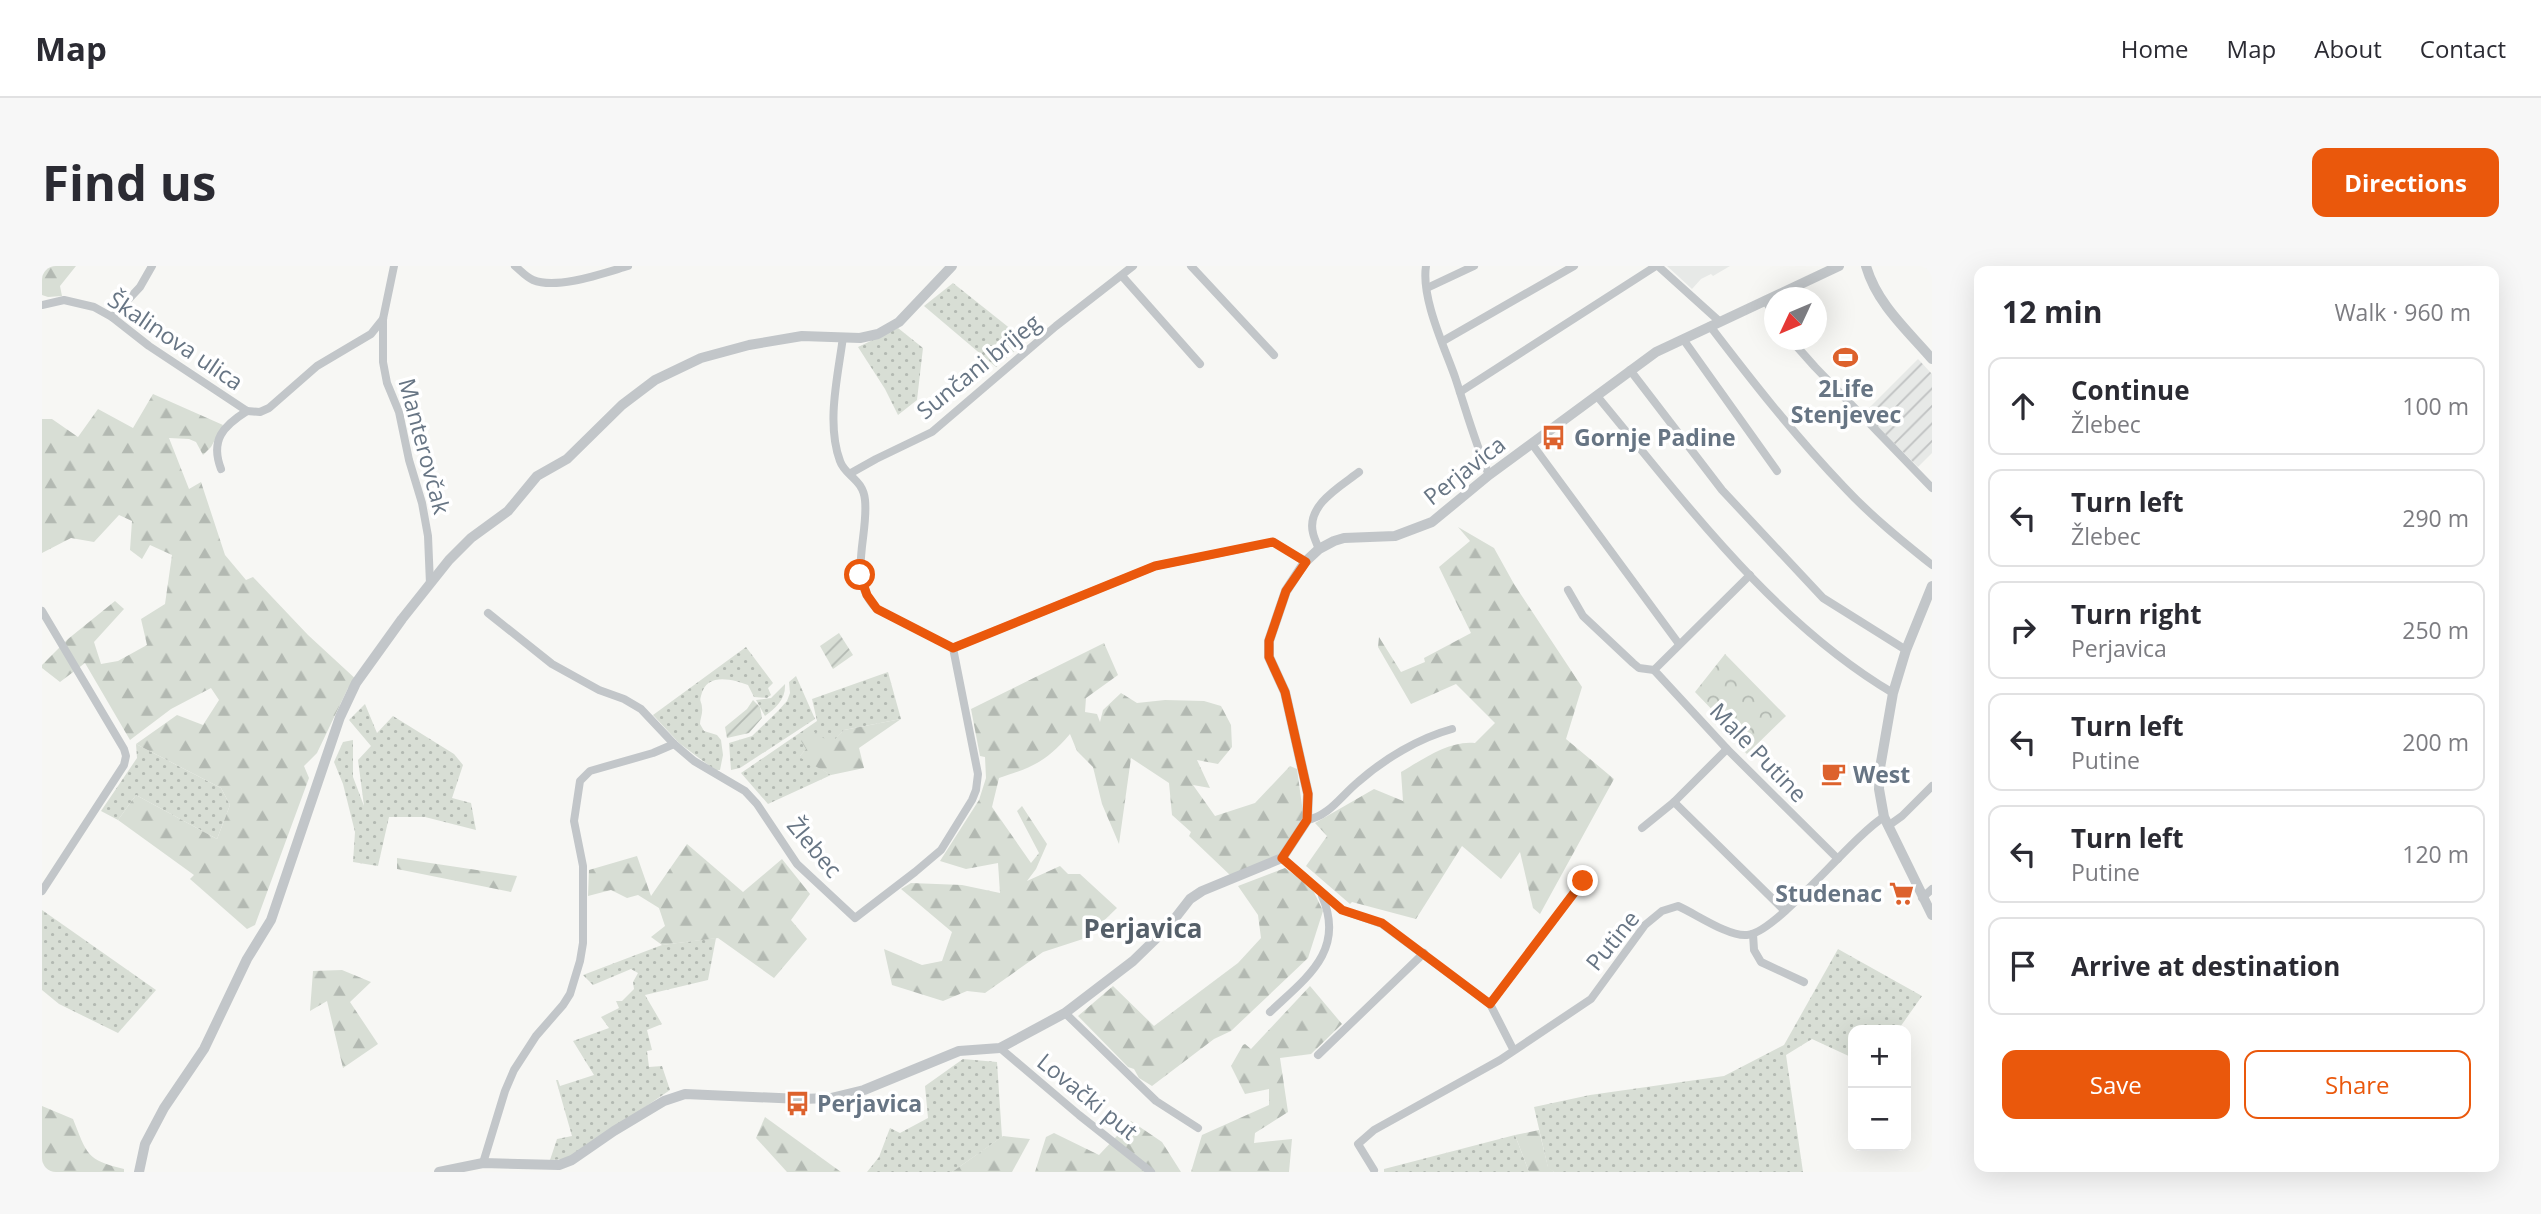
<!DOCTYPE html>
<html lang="en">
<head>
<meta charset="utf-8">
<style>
	body { margin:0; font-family:"Open Sans",sans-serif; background:#f7f7f7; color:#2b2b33 }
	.controls { position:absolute; right:21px; bottom:21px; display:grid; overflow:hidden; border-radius:14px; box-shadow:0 7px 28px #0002 }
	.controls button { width:63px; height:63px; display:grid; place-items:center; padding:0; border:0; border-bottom:2px solid #e1e1e2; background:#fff; color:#2b2b33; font:35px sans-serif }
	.compass { position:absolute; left:1722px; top:21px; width:63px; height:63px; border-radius:50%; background:#fff; box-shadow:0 7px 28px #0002; rotate:226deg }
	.stop { position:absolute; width:21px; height:21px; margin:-16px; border:5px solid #ea580c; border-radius:50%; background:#fff }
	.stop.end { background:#ea580c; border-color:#fff; box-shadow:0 2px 7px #0008 }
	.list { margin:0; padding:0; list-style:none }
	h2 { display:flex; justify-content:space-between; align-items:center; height:91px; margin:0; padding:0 28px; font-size:30px }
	h2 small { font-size:23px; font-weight:400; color:#7c7c81 }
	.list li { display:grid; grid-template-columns:46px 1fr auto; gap:21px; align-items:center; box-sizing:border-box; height:98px; margin:0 14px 14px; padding:0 14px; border:2px solid #e1e1e2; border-radius:14px }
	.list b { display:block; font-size:26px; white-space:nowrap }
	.list p { margin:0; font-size:23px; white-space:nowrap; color:#7c7c81 }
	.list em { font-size:23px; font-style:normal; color:#7c7c81 }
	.actions { display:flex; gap:14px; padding:21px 28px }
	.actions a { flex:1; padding:16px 0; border:2px solid #ea580c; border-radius:14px; text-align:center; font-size:24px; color:#ea580c }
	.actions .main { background:#ea580c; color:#fff }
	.icon { flex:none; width:38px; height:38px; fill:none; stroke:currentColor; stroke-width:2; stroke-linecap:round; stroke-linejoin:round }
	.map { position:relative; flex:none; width:1890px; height:906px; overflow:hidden; border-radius:14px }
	header { display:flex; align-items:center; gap:42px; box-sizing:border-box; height:98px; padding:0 35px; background:#fff; border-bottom:2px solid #e1e1e2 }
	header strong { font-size:33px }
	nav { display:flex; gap:38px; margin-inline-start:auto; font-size:24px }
	.intro { display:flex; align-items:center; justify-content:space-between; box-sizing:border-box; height:168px; padding:0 42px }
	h1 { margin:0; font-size:49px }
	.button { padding:18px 32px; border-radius:14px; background:#ea580c; color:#fff; font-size:24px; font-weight:700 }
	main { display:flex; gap:42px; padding:0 42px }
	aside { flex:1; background:#fff; border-radius:14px; box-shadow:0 7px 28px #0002 }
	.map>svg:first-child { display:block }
	.built { fill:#e7e9e7 }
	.industrial { fill:url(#industrial-furrows) }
	.grass { fill:url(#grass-dots) }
	.forest { fill:url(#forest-firs) }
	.park { fill:url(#park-crowns) }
	.garden { fill:url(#garden-furrows) }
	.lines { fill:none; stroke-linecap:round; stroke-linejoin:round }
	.minor { stroke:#c2c6c9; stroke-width:8 }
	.tertiary { stroke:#c2c6c9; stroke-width:10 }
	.route { stroke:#ea580c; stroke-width:9 }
	.labels { text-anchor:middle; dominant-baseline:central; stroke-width:7; stroke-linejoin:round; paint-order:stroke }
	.street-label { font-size:23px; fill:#677584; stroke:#fff }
	.poi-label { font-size:23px; font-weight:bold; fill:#677584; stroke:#fff; text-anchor:start }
	.quarter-label { font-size:26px; font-weight:bold; fill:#555f69; stroke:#fff }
</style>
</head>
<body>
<header>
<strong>Map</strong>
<nav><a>Home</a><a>Map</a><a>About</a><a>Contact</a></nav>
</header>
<div class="intro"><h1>Find us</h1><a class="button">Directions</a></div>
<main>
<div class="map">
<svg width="1890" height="906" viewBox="0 0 1890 906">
	<defs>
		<pattern id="industrial-furrows" width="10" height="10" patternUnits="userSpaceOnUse" patternTransform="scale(1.75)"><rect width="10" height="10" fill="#e7e9e7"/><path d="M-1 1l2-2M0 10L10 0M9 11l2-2" fill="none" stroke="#bfc1c1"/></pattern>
		<pattern id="grass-dots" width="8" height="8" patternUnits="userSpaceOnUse" patternTransform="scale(1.75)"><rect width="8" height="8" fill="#d8ded5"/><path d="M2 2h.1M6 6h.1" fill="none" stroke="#b3b9b2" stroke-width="1.8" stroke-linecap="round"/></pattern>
		<pattern id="forest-firs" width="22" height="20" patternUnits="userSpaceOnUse" patternTransform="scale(1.75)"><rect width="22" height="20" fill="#d8ded5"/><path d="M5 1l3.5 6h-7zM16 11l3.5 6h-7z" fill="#b3b9b2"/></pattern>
		<pattern id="park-crowns" width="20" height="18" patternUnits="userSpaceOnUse" patternTransform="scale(1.75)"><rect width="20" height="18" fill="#d8ded5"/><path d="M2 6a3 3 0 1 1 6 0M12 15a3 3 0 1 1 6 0" fill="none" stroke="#b3b9b2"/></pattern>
		<pattern id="garden-furrows" width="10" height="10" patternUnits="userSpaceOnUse" patternTransform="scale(1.75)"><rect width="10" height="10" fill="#d8ded5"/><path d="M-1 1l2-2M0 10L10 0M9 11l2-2" fill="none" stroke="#b3b9b2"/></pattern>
	</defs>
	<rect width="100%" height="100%" fill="#f7f7f4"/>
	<path class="built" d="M 1625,0 L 1688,0 L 1671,10 L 1669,8 L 1659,13 L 1650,23 Z"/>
	<path class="industrial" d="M 1876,93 L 1890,108 L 1890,187 L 1876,201 L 1822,147 Z"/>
	<g class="grass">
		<path d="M 911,17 L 984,75 L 954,101 L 882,40 Z"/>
		<path d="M 856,62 L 881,82 L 875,134 L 856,149 L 843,123 L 816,81 Z"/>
		<path d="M 704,381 L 731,417 L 726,422 L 729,429 L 725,432 L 712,431 L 706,419 C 690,413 664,406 659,430 C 657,436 660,436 660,442 C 661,447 658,453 658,458 L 662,465 L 675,469 L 679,474 L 681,489 L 678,504 L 673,504 L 637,477 L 611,449 Z"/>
		<path d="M 846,406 L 859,453 L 802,464 L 789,478 L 764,483 L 758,490 L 789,509 L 726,538 L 699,507 L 775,455 L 770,433 Z"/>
		<path d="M 754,410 L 773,453 L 698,502 L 689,504 L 687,477 L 710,470 L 735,446 L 745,435 L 748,427 L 747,416 Z"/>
		<path d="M 743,418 C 744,433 734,442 723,450 L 714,434 L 729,432 Z"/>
		<path d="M 323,438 L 335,467 L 351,450 L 412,488 L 421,499 L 410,532 L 429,537 L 434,564 L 383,551 L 347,551 L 336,600 L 311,596 L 313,566 L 301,518 L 292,496 L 301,476 L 311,474 L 311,511 L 322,540 L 316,494 L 329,480 L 307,454 Z"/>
		<path d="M 94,478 L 179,522 L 188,539 L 175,573 L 94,529 L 76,554 L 59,545 L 95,492 Z"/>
		<path d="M 0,644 L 114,724 L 76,767 L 17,738 L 0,724 Z"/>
		<path d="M 674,672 L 666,714 L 603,729 L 620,758 L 605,764 L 610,784 L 605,785 L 607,801 L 620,800 L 628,824 L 527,893 L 508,894 L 515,873 L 530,870 L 514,814 L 516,814 L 518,820 L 552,809 L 531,775 L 567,762 L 559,751 L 577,742 L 574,735 L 580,735 L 592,723 L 591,716 L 596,707 L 589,703 L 551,719 L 541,709 L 620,679 Z"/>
		<path d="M 1796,683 L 1880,730 L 1856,764 L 1811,764 L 1811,792 L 1770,773 L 1744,789 L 1761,906 L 1512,906 L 1506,902 L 1492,841 L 1548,829 L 1682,810 L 1742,779 Z"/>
		<path d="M 921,793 L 955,796 L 960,871 L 910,906 L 825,906 L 837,891 L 848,862 L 858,867 L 886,852 L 883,820 Z"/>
		<path d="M 1473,869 L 1487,906 L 1342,906 L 1342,903 Z"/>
	</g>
	<g class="forest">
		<path d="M 0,0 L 34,0 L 18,20 L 20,30 L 6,31 L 0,29 Z"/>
		<path d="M 111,128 L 181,159 L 169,181 L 161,189 L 154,176 L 147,173 L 127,172 L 147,223 L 159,216 L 183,289 L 204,314 L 211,311 L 266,369 L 317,416 L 306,422 L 275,487 L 262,500 L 267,512 L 213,659 L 205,663 L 148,613 L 152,609 L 76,554 L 94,529 L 175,573 L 188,539 L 179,522 L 94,478 L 135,449 L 161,459 L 177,434 L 169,422 L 129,443 L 88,474 L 43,397 L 18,416 L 0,402 L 0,399 L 26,373 L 73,335 L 82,343 L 52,376 L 59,398 L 76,395 L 105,379 L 99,353 L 123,338 L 130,289 L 108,279 L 100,293 L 88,284 L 90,255 L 77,249 L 52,276 L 29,272 L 0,287 L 0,153 L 10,153 L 36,171 L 56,143 L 91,162 Z"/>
		<path d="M 1416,261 L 1452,282 L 1472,318 L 1540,421 L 1524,473 L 1572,513 L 1498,648 L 1491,642 L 1478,586 L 1459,613 L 1420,580 L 1374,653 L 1310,636 L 1308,638 L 1264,600 L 1285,570 L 1273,557 L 1332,523 L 1361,535 L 1359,506 C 1380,494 1407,474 1433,477 L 1453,457 L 1414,418 L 1369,438 L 1336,381 L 1337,371 L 1359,406 L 1383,396 L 1382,392 L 1429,367 L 1397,301 L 1428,275 Z"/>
		<path d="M 1062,377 L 1076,409 L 1044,432 L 1043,446 L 1055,448 L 1058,456 L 1061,444 L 1079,427 L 1095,437 L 1123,434 L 1162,435 L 1179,440 L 1189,459 L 1190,481 L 1176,498 L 1155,494 L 1168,522 L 1151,519 L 1173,550 L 1213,537 L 1248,500 L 1255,503 L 1262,554 L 1239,588 L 1189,610 L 1147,570 L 1149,566 L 1130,549 L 1127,517 L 1089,492 L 1077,578 L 1060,538 L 1051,501 L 1035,485 L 1028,468 C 1004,496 991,501 957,512 L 950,541 L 989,597 L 997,587 L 975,545 L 980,540 L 1005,578 L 994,603 L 985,615 L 1018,600 L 1026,608 L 1038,608 L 1075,642 L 1044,672 L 1001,686 L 943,727 L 925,725 L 901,735 L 850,719 L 842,683 L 880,699 L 900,695 L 910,666 L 859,623 L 869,617 L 920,619 L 958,627 L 956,597 L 924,603 L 898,595 L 937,534 L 944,512 L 943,491 L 938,490 L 929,443 Z"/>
		<path d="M 859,453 L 817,482 L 822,502 L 789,509 L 757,491 L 764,483 L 756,470 L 768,463 L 789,477 L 802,464 Z"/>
		<path d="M 645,578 L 701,626 L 740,593 L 768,628 L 749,654 L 765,673 L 732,712 L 676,672 L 620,679 L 609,671 L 623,660 L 617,642 L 596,629 L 585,632 L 569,624 L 546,630 L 547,604 L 595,590 L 609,630 Z"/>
		<path d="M 355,592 L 475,610 L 469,626 L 355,603 Z"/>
		<path d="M 1243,602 L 1270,622 L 1281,645 L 1266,692 L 1189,765 L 1172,773 L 1110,820 L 1097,812 L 1092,803 L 1086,801 L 1036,750 L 1071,720 L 1112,760 L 1196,697 L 1219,672 L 1216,649 L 1196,620 Z"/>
		<path d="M 300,704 L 329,716 L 308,736 L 336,778 L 301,802 L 285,735 L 268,745 L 271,705 Z"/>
		<path d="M 1268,720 L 1300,758 L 1269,788 L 1238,792 L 1246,846 L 1213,867 L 1212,877 L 1250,873 L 1247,906 L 1149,906 L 1160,869 L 1227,839 L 1227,823 L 1203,828 L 1189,800 L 1201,779 L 1203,778 L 1209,783 Z"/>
		<path d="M 0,840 L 31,853 C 45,888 44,894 82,903 L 82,906 L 0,906 Z"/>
		<path d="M 723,851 L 799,906 L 745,906 L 714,872 Z"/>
		<path d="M 1089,855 L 1120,876 L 1139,906 L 993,906 L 1004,871 L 1012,867 L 1057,889 Z"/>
		<path d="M 1497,864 L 1506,901 L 1512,906 L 1487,906 L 1473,869 Z"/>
		<path d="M 961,870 L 988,873 L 970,906 L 910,906 Z"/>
	</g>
	<path class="park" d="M 1683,388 L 1744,450 L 1705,488 L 1674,458 L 1679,453 L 1653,426 Z"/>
	<g class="garden">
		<path d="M 797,367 L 811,389 L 791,403 L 778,380 Z"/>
		<path d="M 711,434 L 718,441 L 720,452 L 707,467 L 685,472 L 683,461 L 705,443 Z"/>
	</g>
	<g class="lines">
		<g class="minor">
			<path d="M 352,0 L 341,53 L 341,96 L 345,117 L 357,146 L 367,194 L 380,237 L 386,270 L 388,318"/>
			<path d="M 473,0 C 479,5 484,11 491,14 C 515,24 562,7 586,0"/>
			<path d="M 1149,0 L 1232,89"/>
			<path d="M 1384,0 C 1379,32 1402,80 1413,111 C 1424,144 1433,177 1447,209"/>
			<path d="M 1616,0 L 1677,55"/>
			<path d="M 1080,10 L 1158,98"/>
			<path d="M 1385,22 L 1432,0"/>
			<path d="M 1723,34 L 1732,48"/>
			<path d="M 0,39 L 22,34 L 52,41 L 70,51 L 107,80 L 205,145 L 218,146 L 227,142 L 275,100 L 329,68 L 341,53"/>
			<path d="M 70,51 L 98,21 L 110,0"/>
			<path d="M 1668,60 C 1710,115 1753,170 1802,221 C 1829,250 1860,275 1890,299"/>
			<path d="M 1641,73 L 1735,205"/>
			<path d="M 1749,74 L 1773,101 L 1890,222"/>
			<path d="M 1401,75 L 1532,0"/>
			<path d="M 1588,104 L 1680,224 L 1781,332 L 1864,384"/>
			<path d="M 1418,126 L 1614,0"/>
			<path d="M 1555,130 C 1643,236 1730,355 1851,427"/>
			<path d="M 1490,178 L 1637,378"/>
			<path d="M 179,203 C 168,174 181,160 205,145"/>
			<path d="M 809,207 L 834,193 L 890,166 L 1014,60 L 1091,0"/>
			<path d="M 1277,283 C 1275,278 1272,272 1271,267 C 1264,239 1299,220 1317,206"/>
			<path d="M 1708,309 L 1612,404 L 1685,483 L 1796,593"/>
			<path d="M 1526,324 L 1541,350 L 1591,397 L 1597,402 L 1612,404"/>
			<path d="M 0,345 L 82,483 L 84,490 L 82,499 L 0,625"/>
			<path d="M 446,347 L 510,398 L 557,424 L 582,433 L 599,443 L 632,478 L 652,495 L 703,525 L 715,538 L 755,598 L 813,652 L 873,606 L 899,584 L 930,534 L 934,524 L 936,508 L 911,382 L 835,343 C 804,313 827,271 823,234 C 821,213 803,210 798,195 C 784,157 796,110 801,71"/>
			<path d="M 911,382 L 1113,300 L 1232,276 L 1263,296"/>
			<path d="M 1632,536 L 1743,645"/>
			<path d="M 1265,554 C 1287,550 1299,530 1316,516 C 1342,493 1377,472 1410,463"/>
			<path d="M 1846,560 L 1860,550 L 1890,520"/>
			<path d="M 1600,562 L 1632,536 L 1685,483"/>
			<path d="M 1240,592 L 1300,644 L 1340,658 L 1448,738 L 1471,783"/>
			<path d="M 1880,632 L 1890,623"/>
			<path d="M 1711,668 L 1712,684 L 1719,696 L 1762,716"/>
			<path d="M 1448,738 L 1541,615"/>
			<path d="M 1228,746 C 1264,712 1304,685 1280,630"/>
			<path d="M 1023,747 L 1114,835 L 1156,862"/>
			<path d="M 958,782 L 1037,849 L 1109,906"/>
			<path d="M 1276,789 L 1382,687"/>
			<path d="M 441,897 L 463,825 L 472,804 L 494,770 L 521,739 L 528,728 L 538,695 L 541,677 L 541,600 L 532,555 L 538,515 L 548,505 L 611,487 L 632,478"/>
			<path d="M 1332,904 L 1316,878 L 1332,864 L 1458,794 L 1549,733 L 1603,659 L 1620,645 L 1636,640 C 1654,648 1687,671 1705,669 C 1734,668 1809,571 1842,551"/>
		</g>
		<g class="tertiary">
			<path d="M 1824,0 C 1835,38 1865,64 1890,93"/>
			<path d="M 1890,320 L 1864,384 L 1851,427 L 1838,502 L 1837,523 L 1842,551 L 1890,649"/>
			<path d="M 97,906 L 103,878 L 122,842 L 162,783 L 205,693 L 229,654 L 298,451 L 314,417 L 360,353 L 407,294 L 429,272 L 466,245 L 495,210 L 525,193 L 580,139 L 613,114 L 659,92 L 707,79 L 760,70 L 818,72 L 836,68 L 857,56 L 910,0"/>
			<path d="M 397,906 L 441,897 L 517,899 L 530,894 L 572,865 L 622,835 L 643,828 L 759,833 L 789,832 L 822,824 L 917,785 L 958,782 L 1023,747 L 1091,695 L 1127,660 L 1148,633 L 1160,625 L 1240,592 L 1265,554 L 1266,528 L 1243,426 L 1227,391 L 1227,375 L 1244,325 L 1263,296 L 1277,283 L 1292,275 L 1302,272 L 1353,270 L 1390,256 L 1447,209 L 1614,86 L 1797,0"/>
		</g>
	</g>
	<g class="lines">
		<path class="route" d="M 818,309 L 825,329 L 835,343 L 911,382 L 1113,300 L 1231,276 L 1264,296 L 1244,325 L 1227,375 L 1227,391 L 1243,426 L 1266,528 L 1265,554 L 1240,592 L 1300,644 L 1340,657 L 1448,738 L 1541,615"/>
	</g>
	<defs>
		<symbol id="stadium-bare" viewBox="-9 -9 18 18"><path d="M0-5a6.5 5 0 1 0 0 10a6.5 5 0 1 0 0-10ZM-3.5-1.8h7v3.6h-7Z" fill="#dd622d" stroke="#fff" stroke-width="2.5" paint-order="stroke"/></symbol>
		<symbol id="bus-bare" viewBox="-9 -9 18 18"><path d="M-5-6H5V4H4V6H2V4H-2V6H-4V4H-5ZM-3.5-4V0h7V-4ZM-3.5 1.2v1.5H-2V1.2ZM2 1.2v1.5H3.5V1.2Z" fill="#dd622d" stroke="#fff" stroke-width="2.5" paint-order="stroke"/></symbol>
		<symbol id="cafe-bare" viewBox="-9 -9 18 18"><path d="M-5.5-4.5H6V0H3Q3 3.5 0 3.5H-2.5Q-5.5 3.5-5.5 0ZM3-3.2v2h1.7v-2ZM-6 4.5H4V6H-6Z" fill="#dd622d" stroke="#fff" stroke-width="2.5" paint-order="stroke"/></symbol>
		<symbol id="supermarket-bare" viewBox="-9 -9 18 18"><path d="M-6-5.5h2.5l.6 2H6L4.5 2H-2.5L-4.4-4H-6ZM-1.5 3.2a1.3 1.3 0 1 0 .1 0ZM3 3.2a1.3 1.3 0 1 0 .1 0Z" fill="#dd622d" stroke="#fff" stroke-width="2.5" paint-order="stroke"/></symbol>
	</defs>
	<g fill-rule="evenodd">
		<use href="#stadium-bare" x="1786" y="74" width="35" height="35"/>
		<use href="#bus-bare" x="1494" y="154" width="35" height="35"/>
		<use href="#cafe-bare" x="1774" y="490" width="35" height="35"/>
		<use href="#supermarket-bare" x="1842" y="610" width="35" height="35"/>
		<use href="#bus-bare" x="738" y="820" width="35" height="35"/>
	</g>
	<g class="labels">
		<g class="street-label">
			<text transform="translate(134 74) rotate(34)">Škalinova ulica</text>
			<text transform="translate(936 100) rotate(-39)">Sunčani brijeg</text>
			<text transform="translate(383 180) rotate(75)">Manterovčak</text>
			<text transform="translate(1422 204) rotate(-38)">Perjavica</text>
			<text transform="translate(1717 486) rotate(46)">Male Putine</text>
			<text transform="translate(773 581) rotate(50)">Žlebec</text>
			<text transform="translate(1570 674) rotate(-51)">Putine</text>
			<text transform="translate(1046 830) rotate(39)">Lovački put</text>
		</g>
		<g class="poi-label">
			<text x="1804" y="122" text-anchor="middle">2Life<tspan x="1804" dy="26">Stenjevec</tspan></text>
			<text x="1532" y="171">Gornje Padine</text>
			<text x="1811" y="508">West</text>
			<text x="1840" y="627" text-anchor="end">Studenac</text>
			<text x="775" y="837">Perjavica</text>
		</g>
		<g class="quarter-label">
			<text x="1101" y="662">Perjavica</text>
		</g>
	</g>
</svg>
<div class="controls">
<button>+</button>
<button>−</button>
</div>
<svg class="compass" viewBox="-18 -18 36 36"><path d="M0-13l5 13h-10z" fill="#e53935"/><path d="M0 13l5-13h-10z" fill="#7c7c81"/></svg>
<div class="stop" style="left:818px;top:309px"></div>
<div class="stop end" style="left:1541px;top:615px"></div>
</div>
<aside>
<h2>12 min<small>Walk · 960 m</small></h2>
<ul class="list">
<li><svg class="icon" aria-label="ahead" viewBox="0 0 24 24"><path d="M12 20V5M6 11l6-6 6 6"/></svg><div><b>Continue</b><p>Žlebec</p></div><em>100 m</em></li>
<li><svg class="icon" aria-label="left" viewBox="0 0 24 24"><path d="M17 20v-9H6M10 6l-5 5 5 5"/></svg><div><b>Turn left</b><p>Žlebec</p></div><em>290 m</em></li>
<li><svg class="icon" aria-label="right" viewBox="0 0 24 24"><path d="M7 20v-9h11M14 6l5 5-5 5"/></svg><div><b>Turn right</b><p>Perjavica</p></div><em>250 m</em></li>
<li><svg class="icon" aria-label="left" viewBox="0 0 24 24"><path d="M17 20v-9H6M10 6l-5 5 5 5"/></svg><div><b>Turn left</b><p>Putine</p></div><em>200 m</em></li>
<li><svg class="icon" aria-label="left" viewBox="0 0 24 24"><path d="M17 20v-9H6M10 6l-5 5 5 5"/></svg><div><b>Turn left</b><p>Putine</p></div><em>120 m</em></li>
<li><svg class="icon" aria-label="arrive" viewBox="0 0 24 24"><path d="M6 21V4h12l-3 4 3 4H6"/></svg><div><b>Arrive at destination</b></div></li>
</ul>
<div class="actions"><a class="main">Save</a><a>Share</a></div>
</aside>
</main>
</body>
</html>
